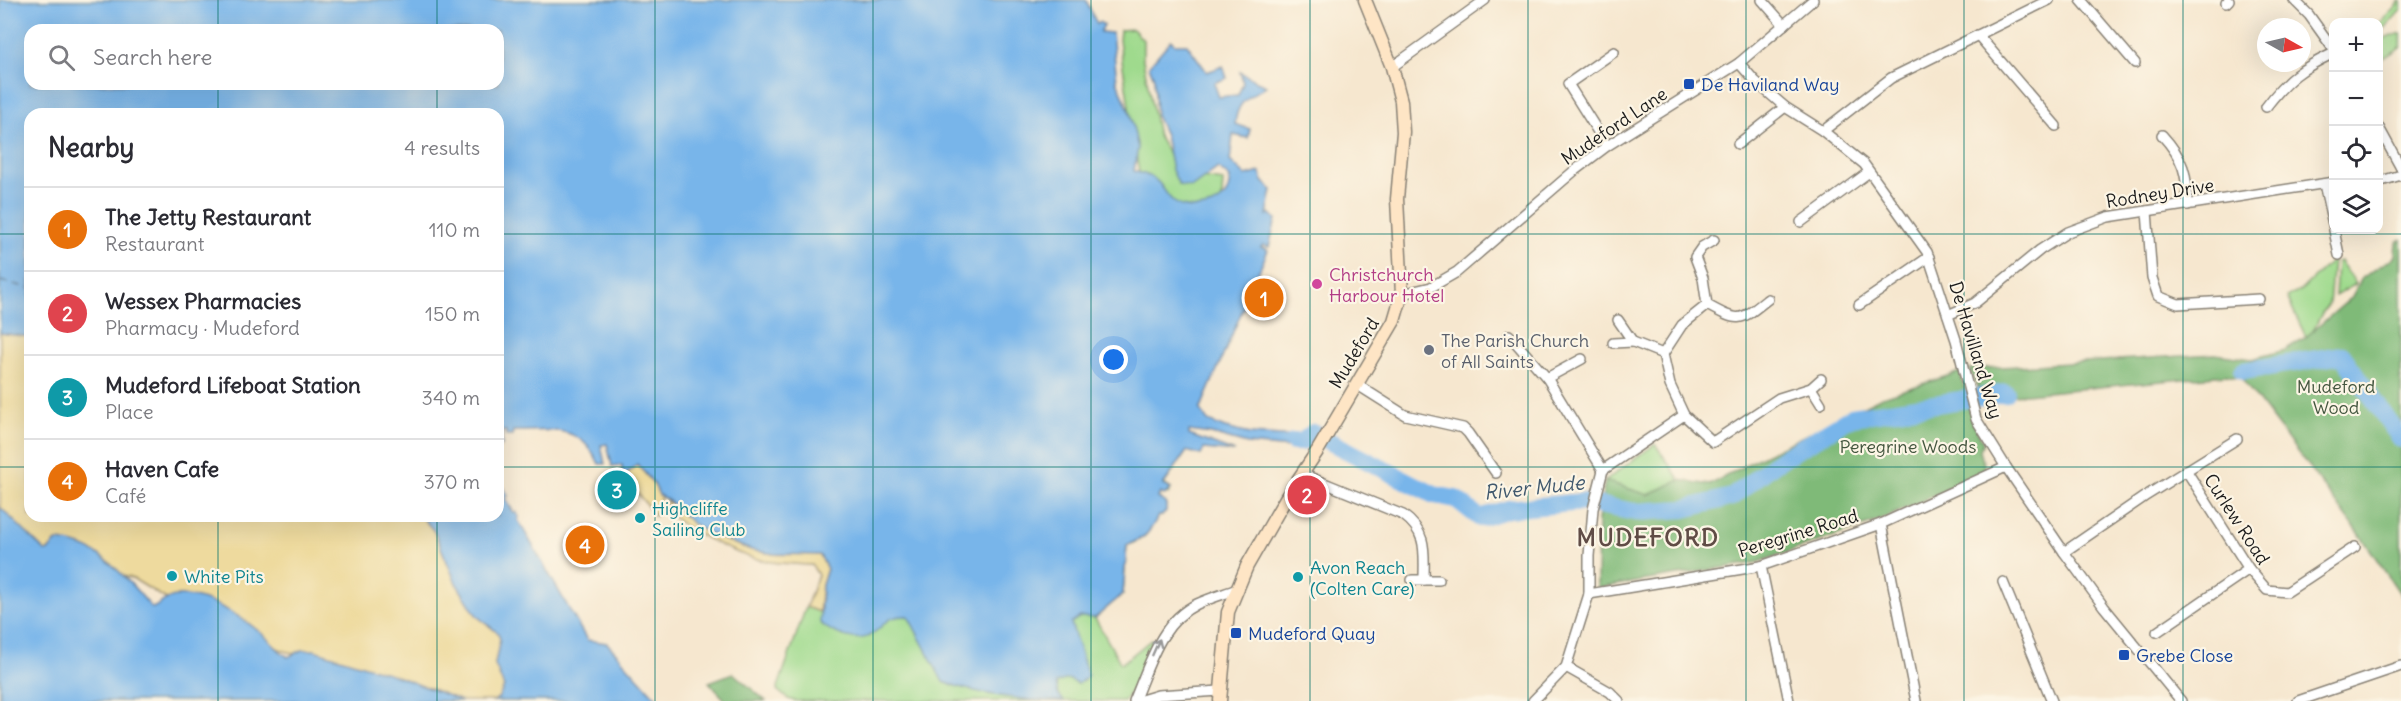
<!DOCTYPE html>
<html lang="en">
<head>
<meta charset="utf-8">
<style>
	body { margin:0; font-family:Delius,sans-serif; background:#f7f7f7; color:#2b2b33 }
	.controls { position:absolute; right:18px; top:18px; display:grid; overflow:hidden; border-radius:12px; box-shadow:0 6px 24px #0002 }
	.controls button { width:54px; height:54px; display:grid; place-items:center; padding:0; border:0; border-bottom:2px solid #e1e1e2; background:#fff; color:#2b2b33; font:30px sans-serif }
	.compass { position:absolute; left:2257px; top:18px; width:54px; height:54px; border-radius:50%; background:#fff; box-shadow:0 6px 24px #0002; rotate:98deg }
	.you { position:absolute; left:1114px; top:360px; width:21px; height:21px; margin:-15px; border:4px solid #fff; border-radius:50%; background:#1a73e8; box-shadow:0 0 0 9px #1a73e833 }
	.badge { display:grid; place-items:center; width:39px; height:39px; border-radius:50%; background:#b5179e; color:#fff; font-size:20px; font-weight:700 }
	.pin { position:absolute; translate:-50% -50%; border:3px solid #fff; box-shadow:0 2px 6px #0006 }
	.list { margin:0; padding:0; list-style:none }
	h2 { display:flex; justify-content:space-between; align-items:center; height:78px; margin:0; padding:0 24px; font-size:26px }
	h2 small { font-size:20px; font-weight:400; color:#7c7c81 }
	.list li { display:grid; grid-template-columns:39px 1fr auto; gap:18px; align-items:center; box-sizing:border-box; height:84px; padding:0 24px; border-top:2px solid #e1e1e2 }
	.list b { display:block; font-size:22px; white-space:nowrap }
	.list p { margin:0; font-size:20px; white-space:nowrap; color:#7c7c81 }
	.list em { font-size:20px; font-style:normal; color:#7c7c81 }
	.icon { flex:none; width:33px; height:33px; fill:none; stroke:currentColor; stroke-width:2; stroke-linecap:round; stroke-linejoin:round }
	.map { position:relative; flex:none; width:2401px; height:701px; overflow:hidden }
	.search { position:absolute; background:#fff; box-shadow:0 6px 24px #0002; left:24px; top:24px; width:480px; height:66px; display:flex; align-items:center; gap:15px; box-sizing:border-box; padding:0 21px; border-radius:18px; color:#7c7c81; font-size:22px }
	.panel { position:absolute; background:#fff; box-shadow:0 6px 24px #0002; left:24px; top:108px; width:480px; height:414px; border-radius:18px }
	.map>svg:first-child { display:block }
	.green { fill:#9fda8d; stroke:#5e7b54; stroke-width:1.5 }
	.forest { fill:#7fba78; stroke:#4e6b4a; stroke-width:1.5 }
	.sand { fill:#eeda9e; stroke:#857b5d; stroke-width:1.5 }
	.water { fill:#78b5ea; stroke:#4a6883; stroke-width:1.5; fill-rule:evenodd }
	.lines { fill:none; stroke-linecap:round; stroke-linejoin:round }
	.river { stroke:#78b5ea; stroke-width:18 }
	.ferry { stroke:#41596e; stroke-width:1.5; stroke-dasharray:8 6; stroke-linecap:butt }
	.street-casing { stroke:#898276; stroke-width:12 }
	.secondary-casing { stroke:#898276; stroke-width:15 }
	.street { stroke:#fff; stroke-width:9 }
	.secondary { stroke:#fee5c5; stroke-width:12 }
	.oneway { stroke:#999 }
	.grid { fill:none; stroke:#0f766e; stroke-width:1.5; stroke-opacity:0.55 }
	.transit-dot { fill:#1a4fb4; stroke:#fcf5e5; stroke-width:2 }
	.hotel-dot { fill:#d1479c; stroke:#fcf5e5; stroke-width:2 }
	.worship-dot { fill:#6b7280; stroke:#fcf5e5; stroke-width:2 }
	.culture-dot { fill:#0f9aa8; stroke:#fcf5e5; stroke-width:2 }
	.labels { text-anchor:middle; dominant-baseline:central; stroke-width:4.5; stroke-linejoin:round; paint-order:stroke }
	.transit-label { font-size:18px; fill:#164399; stroke:#fcf5e5; text-anchor:start }
	.street-label { font-size:18px; fill:#1c1c1c; stroke:#fcf5e5 }
	.hotel-label { font-size:18px; fill:#b23c85; stroke:#fcf5e5; text-anchor:start }
	.worship-label { font-size:18px; fill:#5b616d; stroke:#fcf5e5; text-anchor:start }
	.park-label { font-size:18px; fill:#43553e; stroke:#fcf5e5 }
	.culture-label { font-size:18px; fill:#0d838f; stroke:#fcf5e5; text-anchor:start }
	.water-label { font-size:20px; font-style:italic; fill:#41596e; stroke:#fcf5e5 }
	.district-label { font-size:24px; font-weight:bold; letter-spacing:1.5px; fill:#604c46; stroke:#fcf5e5 }
</style>
</head>
<body>
<div class="map">
<svg width="2401" height="701" viewBox="0 0 2401 701">
	<rect width="100%" height="100%" fill="#fcf5e5"/>
	<filter id="ink" filterUnits="userSpaceOnUse"><feTurbulence type="fractalNoise" baseFrequency=".0167" numOctaves="2"/><feDisplacementMap in="SourceGraphic" scale="12" xChannelSelector="R" yChannelSelector="G"/><feConvolveMatrix kernelMatrix="1 2 1 2 8 2 1 2 1" color-interpolation-filters="sRGB"/></filter>
	<filter id="wash" filterUnits="userSpaceOnUse"><feTurbulence type="fractalNoise" baseFrequency=".008" numOctaves="4" result="noise"/><feDisplacementMap in="SourceGraphic" scale="24" xChannelSelector="R" yChannelSelector="G"/><feGaussianBlur stdDeviation="1.35" result="paint"/><feColorMatrix in="noise" values="0 0 0 0 0 0 0 0 0 0 0 0 0 0 0 0 0 1.4 0 .05"/><feComposite in="paint" operator="in"/></filter>
	<g filter="url(#wash)">
		<rect width="100%" height="100%" fill="#f6e7cf"/>
		<g class="green">
			<path d="M 2401,0 L 2401,10 L 2379,35 L 2379,24 Z"/>
			<path d="M 1133,29 L 1143,40 L 1143,60 L 1158,136 L 1181,175 L 1223,181 L 1221,210 L 1190,216 L 1140,179 L 1119,40 L 1120,30 Z"/>
			<path d="M 2401,33 L 2401,47 L 2379,61 L 2379,41 Z"/>
			<path d="M 2333,261 L 2329,304 L 2322,313 L 2313,331 L 2306,337 L 2287,297 L 2300,291 L 2330,262 Z"/>
			<path d="M 2340,261 L 2356,284 L 2335,296 L 2337,262 Z"/>
			<path d="M 1655,444 L 1680,480 L 1648,495 L 1605,481 Z"/>
			<path d="M 1187,451 L 1164,484 L 1171,489 L 1168,494 L 1160,493 L 1158,498 L 1166,503 L 1162,516 L 1158,516 C 1149,533 1145,539 1127,545 L 1123,594 L 1095,618 L 1121,664 L 1152,639 L 1154,642 L 1139,680 L 1124,701 L 796,701 L 788,699 L 777,690 L 806,607 L 820,611 L 827,569 L 681,515 L 667,500 L 659,495 Z"/>
		</g>
		<g class="forest">
			<path d="M 2401,239 L 2401,595 L 2359,533 L 2241,378 L 2226,375 L 1993,397 L 1986,403 L 1969,369 L 2215,354 L 2252,359 L 2285,350 L 2306,337 L 2351,298 L 2362,278 L 2395,256 L 2396,242 Z"/>
			<path d="M 1960,372 L 1973,422 L 1983,442 L 1980,451 L 1986,471 L 1881,520 L 1759,562 L 1597,588 L 1598,519 L 1605,481 L 1648,495 L 1680,480 L 1710,485 L 1751,462 L 1882,397 Z"/>
			<path d="M 733,673 L 766,701 L 726,701 L 709,682 Z"/>
		</g>
		<g class="sand">
			<path d="M 0,333 L 30,337 L 30,516 L 421,516 L 434,531 L 456,583 L 477,616 L 498,633 L 500,639 L 495,664 L 504,687 L 499,697 L 494,701 L 461,701 L 429,688 L 285,651 L 197,618 L 132,578 L 84,568 L 0,532 Z"/>
			<path d="M 637,464 L 654,484 L 661,496 L 655,516 L 624,476 Z"/>
			<path d="M 667,500 C 696,531 731,547 773,554 C 788,556 805,552 820,555 L 827,569 L 822,585 L 819,612 L 806,607 L 818,575 L 812,565 C 796,564 780,564 765,561 C 739,556 683,530 666,510 Z"/>
		</g>
		<g class="water">
			<path d="M 0,0 L 1086,0 L 1097,24 L 1099,22 L 1104,25 L 1100,32 L 1112,33 L 1117,81 L 1130,113 L 1138,148 L 1134,171 C 1142,173 1153,176 1159,183 C 1165,190 1168,199 1177,204 C 1192,211 1219,209 1227,192 C 1229,189 1229,182 1230,178 L 1218,168 L 1192,187 L 1179,185 L 1172,170 L 1165,135 L 1156,115 L 1154,78 L 1149,66 L 1171,40 L 1174,44 L 1187,44 L 1207,72 L 1223,66 L 1227,78 L 1214,83 L 1219,97 L 1238,95 L 1243,83 L 1240,72 L 1266,86 C 1248,98 1237,101 1235,124 L 1250,129 L 1248,138 L 1233,135 L 1230,161 L 1246,176 L 1260,172 L 1263,181 L 1272,190 L 1267,215 L 1270,213 L 1276,219 L 1269,247 L 1263,245 L 1261,247 L 1268,250 L 1200,410 L 1208,421 L 1225,428 L 1250,434 L 1298,437 L 1318,427 L 1312,437 L 1301,449 L 1247,444 L 1211,434 L 1189,431 L 1189,435 L 1235,452 L 1204,449 L 1201,455 L 1187,451 L 1163,485 L 1171,489 L 1164,495 L 1160,493 L 1158,498 L 1166,503 L 1166,511 L 1162,516 L 1158,516 C 1149,534 1145,538 1127,545 L 1123,594 L 1095,618 L 1080,617 L 1071,623 L 1088,676 L 1078,684 L 1068,679 L 1056,683 L 1058,694 L 1064,701 C 1024,701 981,695 943,682 L 908,616 C 885,616 888,623 872,634 C 858,645 832,633 820,623 L 822,585 L 827,569 L 820,555 L 774,554 L 751,550 L 708,533 L 692,523 L 668,500 L 659,495 L 654,484 L 637,464 L 624,476 L 622,471 L 622,465 L 612,466 L 607,444 L 601,445 L 605,464 L 599,464 C 580,423 552,431 513,431 L 512,436 L 506,436 L 506,431 L 502,431 L 502,445 L 498,447 L 498,114 L 30,114 L 30,337 L 0,333 ZM 30,30 L 498,30 L 498,84 L 30,84 Z"/>
			<path d="M 498,486 L 500,490 L 504,488 L 508,496 L 505,498 L 514,513 L 516,512 L 519,517 L 518,520 L 587,640 L 607,643 L 659,701 L 494,701 L 499,697 L 504,687 L 495,664 L 500,639 L 498,633 L 477,616 L 456,583 L 434,531 L 421,516 L 498,516 Z"/>
			<path d="M 0,507 L 45,551 L 49,550 L 56,541 C 101,543 125,577 152,608 C 159,606 167,596 176,596 C 206,594 237,614 260,632 C 270,640 277,650 288,657 L 302,650 L 314,650 L 391,674 L 462,701 L 0,701 Z"/>
		</g>
		<g class="lines">
			<g class="river">
				<path d="M 2243,371 L 2342,355 L 2401,439"/>
				<path d="M 1293,442 L 1302,442 L 1313,433 L 1434,495 L 1456,499 L 1480,518 L 1508,509 L 1583,502 L 1635,512 L 1684,509 L 1732,497 L 1777,462 L 1852,417 L 2006,393"/>
			</g>
			<path class="ferry" d="M 0,281 L 30,288"/>
		</g>
	</g>
	<g filter="url(#ink)">
		<g class="lines">
			<defs>
				<g id="street">
					<path d="M 1762,0 L 1784,25"/>
					<path d="M 2081,0 L 2135,63"/>
					<path d="M 2294,0 L 2309,15 L 2334,50"/>
					<path d="M 2226,3 L 2229,0"/>
					<path d="M 1978,35 L 2056,126"/>
					<path d="M 1739,63 L 1755,81 L 1785,107 L 1823,131 L 1864,164 L 1927,252 L 1956,340 L 1976,419 L 2006,467 L 2064,552 L 2104,607 L 2181,701"/>
					<path d="M 1392,67 L 1485,0"/>
					<path d="M 2266,107 C 2287,79 2302,68 2334,53"/>
					<path d="M 2378,126 L 2401,168"/>
					<path d="M 1823,131 L 1891,78 L 2049,0"/>
					<path d="M 2162,135 C 2184,159 2187,174 2188,205"/>
					<path d="M 1738,144 L 1785,107"/>
					<path d="M 1607,146 L 1568,84 L 1614,52"/>
					<path d="M 2378,182 L 2401,175"/>
					<path d="M 2324,184 L 2334,229"/>
					<path d="M 2147,211 L 2152,278 L 2158,296 L 2178,304 L 2259,299"/>
					<path d="M 1801,222 L 1869,172"/>
					<path d="M 2334,230 L 2339,255"/>
					<path d="M 1714,240 L 1702,247 L 1695,257 L 1703,278 L 1707,305 L 1682,325 L 1663,354 L 1670,385 L 1684,415 L 1713,442 L 1779,398 L 1811,388 L 1821,379"/>
					<path d="M 1402,294 L 1431,287 L 1457,272 L 1574,171 L 1607,146 L 1739,63 L 1813,0"/>
					<path d="M 1707,305 C 1740,323 1739,322 1768,299"/>
					<path d="M 1859,305 L 1929,257"/>
					<path d="M 1948,315 L 1975,303 L 2040,250 L 2068,232 L 2108,217 L 2334,182"/>
					<path d="M 1618,320 L 1633,342 L 1663,354"/>
					<path d="M 1509,335 L 1547,378 L 1603,470"/>
					<path d="M 1613,343 L 1633,342"/>
					<path d="M 1547,378 L 1582,359"/>
					<path d="M 1356,384 L 1405,415 L 1463,428 L 1468,433 L 1496,473"/>
					<path d="M 1811,388 L 1821,404"/>
					<path d="M 2186,470 L 2249,569 L 2267,590 L 2287,592 L 2355,547"/>
					<path d="M 1302,474 L 1403,515 C 1428,533 1424,552 1424,580"/>
					<path d="M 1881,524 L 1916,701"/>
					<path d="M 2064,552 L 2144,497 L 2237,439"/>
					<path d="M 1761,566 L 1789,701"/>
					<path d="M 1412,580 L 1439,580"/>
					<path d="M 2003,582 L 2052,701"/>
					<path d="M 1589,594 L 1761,566 L 1881,524 L 2006,467"/>
					<path d="M 2157,632 L 2249,569"/>
					<path d="M 1566,667 L 1610,692 L 1619,701"/>
					<path d="M 1134,701 C 1149,666 1160,622 1197,604 C 1210,598 1224,594 1237,589"/>
					<path d="M 1138,701 L 1158,695 L 1220,691"/>
					<path d="M 1533,701 L 1566,667 L 1589,594 L 1589,556 L 1593,509 L 1603,470 L 1684,415"/>
					<path d="M 2298,701 L 2401,666"/>
				</g>
				<path id="secondary" d="M 1220,701 L 1228,612 L 1247,566 L 1286,498 L 1318,450 L 1394,321 L 1402,294 L 1397,199 L 1403,132 L 1401,101 L 1392,67 L 1365,0"/>
			</defs>
			<use href="#street" class="street-casing"/>
			<use href="#secondary" class="secondary-casing"/>
			<use href="#street" class="street"/>
			<use href="#secondary" class="secondary"/>
		</g>
		<defs><path id="oneway-shaft" d="M-6 0H5M1.5-3L5.5 0L1.5 3" fill="none" stroke-width="1.6" stroke-linecap="round" stroke-linejoin="round" transform="scale(1.5)"/></defs>
		<use class="oneway" href="#oneway-shaft" transform="translate(1156 647) rotate(-66)"/>
	</g>
	<path class="grid" d="M 218,0 L 218,30M 437,0 L 437,30M 655,0 L 655,701M 873,0 L 873,701M 1091,0 L 1091,701M 1310,0 L 1310,701M 1528,0 L 1528,701M 1746,0 L 1746,701M 1964,0 L 1964,701M 2183,0 L 2183,701M 218,84 L 218,114M 437,84 L 437,114M 0,234 L 30,234M 498,234 L 2401,234M 0,467 L 30,467M 498,467 L 2401,467M 218,516 L 218,701M 437,516 L 437,701"/>
	<g class="transit-dot">
		<rect x="1683" y="78" width="12" height="12" rx="3"/>
		<rect x="1230" y="627" width="12" height="12" rx="3"/>
		<rect x="2118" y="649" width="12" height="12" rx="3"/>
	</g>
	<circle class="hotel-dot" cx="1317" cy="284" r="6"/>
	<circle class="worship-dot" cx="1429" cy="350" r="6"/>
	<g class="culture-dot">
		<circle cx="640" cy="518" r="6"/>
		<circle cx="172" cy="576" r="6"/>
		<circle cx="1298" cy="577" r="6"/>
	</g>
	<g class="labels">
		<g class="transit-label">
			<text x="1701" y="84">De Haviland Way</text>
			<text x="1248" y="633">Mudeford Quay</text>
			<text x="2136" y="655">Grebe Close</text>
		</g>
		<g class="street-label">
			<text transform="translate(1614 126) rotate(-34)">Mudeford Lane</text>
			<text transform="translate(2160 193) rotate(-9)">Rodney Drive</text>
			<text transform="translate(1976 350) rotate(73)">De Havilland Way</text>
			<text transform="translate(1354 353) rotate(-59)">Mudeford</text>
			<text transform="translate(2237 519) rotate(57)">Curlew Road</text>
			<text transform="translate(1798 533) rotate(-17)">Peregrine Road</text>
		</g>
		<g class="hotel-label">
			<text x="1329" y="274">Christchurch<tspan x="1329" dy="21">Harbour Hotel</tspan></text>
		</g>
		<g class="worship-label">
			<text x="1441" y="340">The Parish Church<tspan x="1441" dy="21">of All Saints</tspan></text>
		</g>
		<g class="park-label">
			<text x="2336" y="386">Mudeford<tspan x="2336" dy="21">Wood</tspan></text>
			<text x="1908" y="446">Peregrine Woods</text>
		</g>
		<g class="culture-label">
			<text x="652" y="508">Highcliffe<tspan x="652" dy="21">Sailing Club</tspan></text>
			<text x="1310" y="567">Avon Reach<tspan x="1310" dy="21">(Colten Care)</tspan></text>
			<text x="184" y="576">White Pits</text>
		</g>
		<g class="water-label">
			<text transform="translate(1534 487) rotate(-6)">River Mude</text>
		</g>
		<g class="district-label">
			<text x="1648" y="537">MUDEFORD</text>
		</g>
	</g>
</svg>
<div class="controls">
<button>+</button>
<button>−</button>
<button><svg class="icon" aria-label="locate" viewBox="0 0 24 24"><circle cx="12" cy="12" r="6"/><path d="M12 2v4M12 18v4M2 12h4M18 12h4"/></svg></button>
<button><svg class="icon" aria-label="layers" viewBox="0 0 24 24"><path d="M12 4l9 5-9 5-9-5zM3 14l9 5 9-5"/></svg></button>
</div>
<svg class="compass" viewBox="-18 -18 36 36"><path d="M0-13l5 13h-10z" fill="#e53935"/><path d="M0 13l5-13h-10z" fill="#7c7c81"/></svg>
<div class="you"></div>
<div class="pin badge" style="left:1264px;top:298px;background:#e8710a">1</div>
<div class="pin badge" style="left:1307px;top:495px;background:#e0444e">2</div>
<div class="pin badge" style="left:617px;top:490px;background:#0f9aa8">3</div>
<div class="pin badge" style="left:585px;top:545px;background:#e8710a">4</div>
<div class="search"><svg class="icon" aria-label="search" viewBox="0 0 24 24"><circle cx="10" cy="10" r="6"/><path d="M15 15l6 6"/></svg>Search here</div>
<section class="panel">
<h2>Nearby<small>4 results</small></h2>
<ul class="list">
<li><span class="badge" style="background:#e8710a">1</span><div><b>The Jetty Restaurant</b><p>Restaurant</p></div><em>110 m</em></li>
<li><span class="badge" style="background:#e0444e">2</span><div><b>Wessex Pharmacies</b><p>Pharmacy · Mudeford</p></div><em>150 m</em></li>
<li><span class="badge" style="background:#0f9aa8">3</span><div><b>Mudeford Lifeboat Station</b><p>Place</p></div><em>340 m</em></li>
<li><span class="badge" style="background:#e8710a">4</span><div><b>Haven Cafe</b><p>Café</p></div><em>370 m</em></li>
</ul>
</section>
</div>
</body>
</html>
